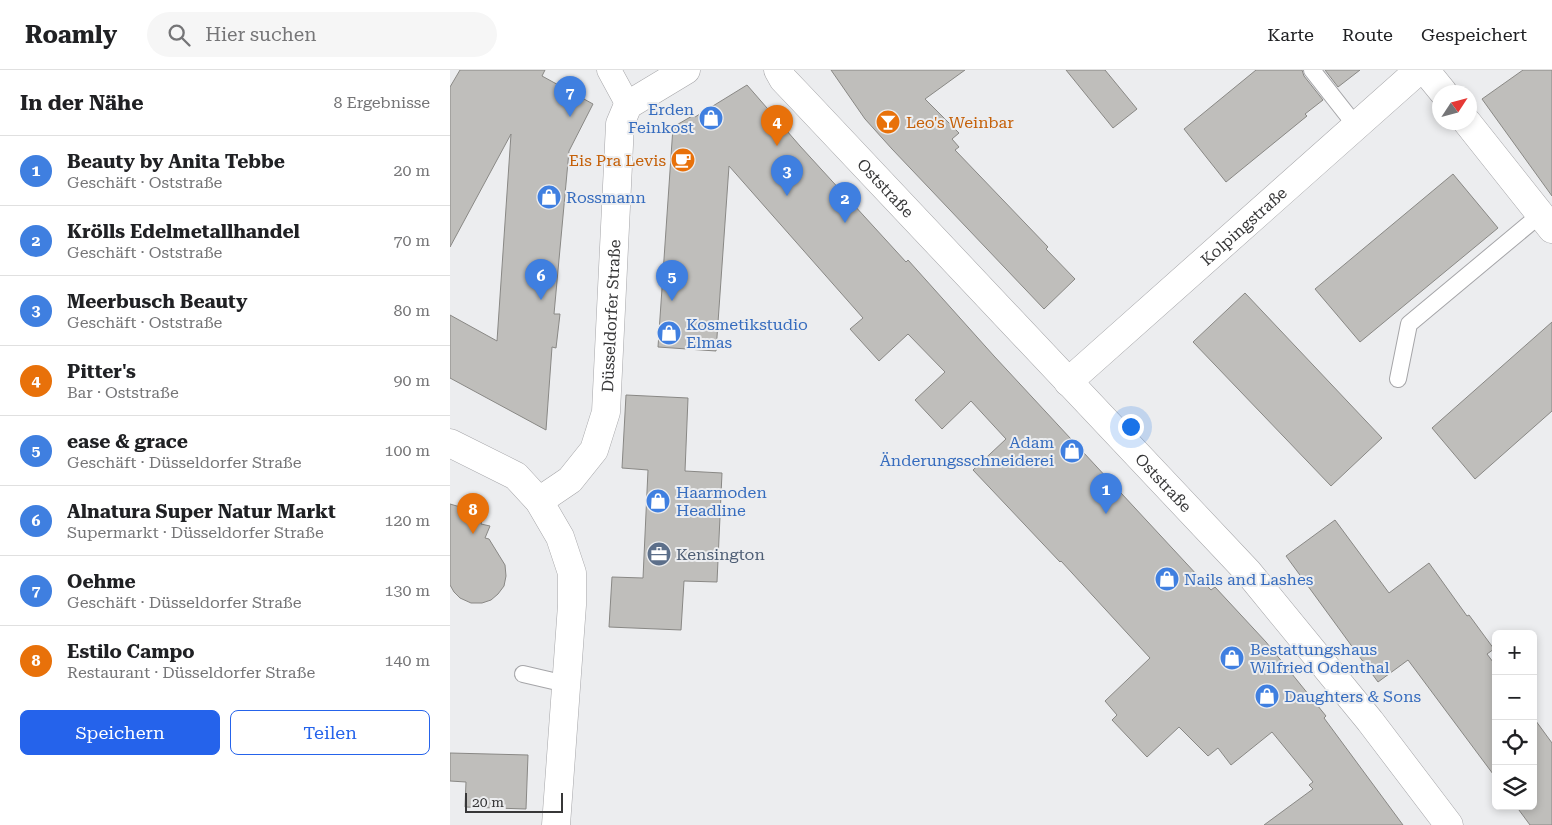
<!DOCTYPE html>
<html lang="de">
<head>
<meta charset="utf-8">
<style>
	body { margin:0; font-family:"Roboto Serif",serif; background:#f6f6f6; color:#202124 }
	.controls { position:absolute; right:15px; bottom:15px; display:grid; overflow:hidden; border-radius:8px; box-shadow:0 2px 8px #0003 }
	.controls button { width:45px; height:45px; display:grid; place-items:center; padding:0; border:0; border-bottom:1px solid #e0e0e0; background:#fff; color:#202124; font:25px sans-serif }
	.compass { position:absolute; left:982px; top:15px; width:45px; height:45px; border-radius:50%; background:#fff; box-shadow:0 2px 8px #0003; rotate:54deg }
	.scale { position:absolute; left:15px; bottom:12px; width:98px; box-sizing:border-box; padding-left:5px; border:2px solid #373738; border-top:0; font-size:14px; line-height:18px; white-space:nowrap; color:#373738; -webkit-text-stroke:4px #ecedef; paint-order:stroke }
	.you { position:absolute; left:680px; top:356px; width:18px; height:18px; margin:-12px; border:4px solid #fff; border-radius:50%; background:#1a73e8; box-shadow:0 0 0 8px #1a73e833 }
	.badge { display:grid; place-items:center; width:32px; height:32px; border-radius:50%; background:#2563eb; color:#fff; font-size:16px; font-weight:700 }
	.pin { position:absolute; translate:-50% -41px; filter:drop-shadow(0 1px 2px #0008) }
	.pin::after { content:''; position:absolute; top:26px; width:18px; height:15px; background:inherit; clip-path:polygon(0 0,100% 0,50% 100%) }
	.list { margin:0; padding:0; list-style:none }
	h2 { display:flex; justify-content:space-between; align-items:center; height:65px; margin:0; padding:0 20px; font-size:21px }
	h2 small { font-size:16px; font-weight:400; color:#757577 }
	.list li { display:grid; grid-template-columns:32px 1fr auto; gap:15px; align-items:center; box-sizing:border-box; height:70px; padding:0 20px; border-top:1px solid #e0e0e0 }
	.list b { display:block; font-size:19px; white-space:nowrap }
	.list p { margin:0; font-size:16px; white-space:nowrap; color:#757577 }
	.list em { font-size:16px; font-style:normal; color:#757577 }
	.actions { display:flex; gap:10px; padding:15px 20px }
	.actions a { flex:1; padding:11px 0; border:1px solid #2563eb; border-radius:8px; text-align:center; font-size:18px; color:#2563eb }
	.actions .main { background:#2563eb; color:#fff }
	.icon { flex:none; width:28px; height:28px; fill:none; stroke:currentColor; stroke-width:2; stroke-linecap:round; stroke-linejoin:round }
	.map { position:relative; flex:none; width:1102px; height:755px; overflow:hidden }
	header { display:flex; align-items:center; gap:30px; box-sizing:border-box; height:70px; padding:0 25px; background:#fff; border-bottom:1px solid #e0e0e0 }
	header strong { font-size:24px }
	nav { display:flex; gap:28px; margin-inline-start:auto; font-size:18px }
	.search { width:350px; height:45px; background:#f6f6f6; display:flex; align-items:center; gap:12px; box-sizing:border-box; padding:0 18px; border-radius:28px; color:#757577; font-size:19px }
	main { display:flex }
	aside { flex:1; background:#fff }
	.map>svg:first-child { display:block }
	.building { fill:#bfbebb; stroke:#898885 }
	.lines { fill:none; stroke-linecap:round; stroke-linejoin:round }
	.service-casing { stroke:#a5a5a8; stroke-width:18 }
	.pedestrian-casing { stroke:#a5a5a8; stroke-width:25 }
	.minor-casing { stroke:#a5a5a8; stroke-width:29 }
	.secondary-casing { stroke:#a5a5a8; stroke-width:29 }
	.service { stroke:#fff; stroke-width:16 }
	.pedestrian { stroke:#fff; stroke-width:24 }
	.minor { stroke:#fff; stroke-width:28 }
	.secondary { stroke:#fff; stroke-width:28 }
	.labels { text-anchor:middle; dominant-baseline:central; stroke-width:4; stroke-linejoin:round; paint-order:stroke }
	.shop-label { font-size:16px; fill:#366cbe; stroke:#ecedef; text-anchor:start }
	.food-label { font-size:16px; fill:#c56008; stroke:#ecedef; text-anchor:start }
	.street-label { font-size:16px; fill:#373738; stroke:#ecedef }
	.service-label { font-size:16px; fill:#4e5e75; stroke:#ecedef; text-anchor:start }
</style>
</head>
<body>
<header>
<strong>Roamly</strong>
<div class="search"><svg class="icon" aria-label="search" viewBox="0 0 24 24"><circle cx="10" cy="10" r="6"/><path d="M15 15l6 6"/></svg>Hier suchen</div>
<nav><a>Karte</a><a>Route</a><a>Gespeichert</a></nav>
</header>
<main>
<aside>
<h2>In der Nähe<small>8 Ergebnisse</small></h2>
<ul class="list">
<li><span class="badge" style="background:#3f7fe0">1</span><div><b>Beauty by Anita Tebbe</b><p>Geschäft · Oststraße</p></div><em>20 m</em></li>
<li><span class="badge" style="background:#3f7fe0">2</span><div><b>Krölls Edelmetallhandel</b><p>Geschäft · Oststraße</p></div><em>70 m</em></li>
<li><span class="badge" style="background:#3f7fe0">3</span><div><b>Meerbusch Beauty</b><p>Geschäft · Oststraße</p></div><em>80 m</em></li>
<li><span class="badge" style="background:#e8710a">4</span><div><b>Pitter's</b><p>Bar · Oststraße</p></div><em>90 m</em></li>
<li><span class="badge" style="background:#3f7fe0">5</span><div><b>ease &amp; grace</b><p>Geschäft · Düsseldorfer Straße</p></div><em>100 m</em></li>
<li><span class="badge" style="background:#3f7fe0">6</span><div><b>Alnatura Super Natur Markt</b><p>Supermarkt · Düsseldorfer Straße</p></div><em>120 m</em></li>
<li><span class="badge" style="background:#3f7fe0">7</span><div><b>Oehme</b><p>Geschäft · Düsseldorfer Straße</p></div><em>130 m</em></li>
<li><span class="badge" style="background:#e8710a">8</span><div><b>Estilo Campo</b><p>Restaurant · Düsseldorfer Straße</p></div><em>140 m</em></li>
</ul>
<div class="actions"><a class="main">Speichern</a><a>Teilen</a></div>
</aside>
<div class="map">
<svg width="1102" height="755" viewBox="0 0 1102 755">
	<rect width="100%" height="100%" fill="#ecedef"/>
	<g class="building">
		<path d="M 10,0 L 95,0 L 92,6 L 143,34 L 119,81 L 104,244 L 110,244 L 106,278 L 102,277 L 96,360 L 0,308 L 0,245 L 47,271 L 61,64 L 0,177 L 0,17 Z"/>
		<path d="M 381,0 L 515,0 L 475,29 L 509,63 L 502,69 L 509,77 L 505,80 L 598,177 L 596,179 L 625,209 L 594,239 L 442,79 L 415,49 Z"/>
		<path d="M 616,0 L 655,0 L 687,39 L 663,58 Z"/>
		<path d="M 806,0 L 852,0 L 854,6 L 873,30 L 855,44 L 857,46 L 776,112 L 734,59 Z"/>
		<path d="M 875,0 L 910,0 L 888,17 Z"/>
		<path d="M 1073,0 L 1102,0 L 1102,126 L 1032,29 Z"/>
		<path d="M 297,15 L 350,76 L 456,192 L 458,190 L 544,286 L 761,520 L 765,517 L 816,572 L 876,646 L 874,648 L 953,755 L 814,755 L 863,719 L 859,715 L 863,712 L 822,662 L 781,695 L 768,678 L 758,686 L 729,657 L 697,687 L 662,650 L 667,645 L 655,631 L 700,588 L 611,491 L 610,492 L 523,400 L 556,369 L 521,331 L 492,359 L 465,330 L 495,302 L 458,264 L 429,291 L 400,259 L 413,248 L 279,96 L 266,281 L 208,277 L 223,57 L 244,45 L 245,47 Z"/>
		<path d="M 1003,104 L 1048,158 L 910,272 L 865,219 Z"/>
		<path d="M 795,223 L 932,368 L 881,416 L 743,272 Z"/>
		<path d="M 1102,252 L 1102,341 L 1025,409 L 982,358 Z"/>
		<path d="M 176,325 L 238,328 L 235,401 L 272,403 L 267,512 L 234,511 L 231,560 L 159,557 L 162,507 L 193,508 L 198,400 L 172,398 Z"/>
		<path d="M 0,434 L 34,444 L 31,454 L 40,456 L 35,468 L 39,469 L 55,495 L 56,506 L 54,516 L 48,524 L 41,530 L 32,533 L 21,533 L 10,528 L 4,522 L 0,515 Z"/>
		<path d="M 885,450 L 939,523 L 979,493 L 1017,546 L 1019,545 L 1044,579 L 1037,584 L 1046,596 L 1046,708 L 958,590 L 928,612 L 836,486 Z"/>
		<path d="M 1083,647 L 1102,673 L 1102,755 L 1080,755 L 1066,736 L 1083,736 Z"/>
		<path d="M 0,683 L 78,685 L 76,739 L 15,737 L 16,712 L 0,711 Z"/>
	</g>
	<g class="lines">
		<defs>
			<g id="service">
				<path d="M 862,0 L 906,56"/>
				<path d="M 948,309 L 959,254 L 1091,144"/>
				<path d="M 73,604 L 116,614"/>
			</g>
			<path id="pedestrian" d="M 159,0 L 178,35"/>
			<g id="minor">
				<path id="s1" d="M 328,0 L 333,9 L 352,29 L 798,502 L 920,651 L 999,755"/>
				<path d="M 975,0 L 993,22"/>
				<path d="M 1017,52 L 1102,159"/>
				<path id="s2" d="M 618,312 L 969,0"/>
				<path id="s3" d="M 89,431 L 120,410 L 144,380 L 156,342 L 170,54 L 178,35 L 236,0"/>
			</g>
			<path id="secondary" d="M 0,373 L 66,406 L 89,431 L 110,467 L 122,503 L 122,535 L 106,755"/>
		</defs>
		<use href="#service" class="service-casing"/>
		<use href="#pedestrian" class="pedestrian-casing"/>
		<use href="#minor" class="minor-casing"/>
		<use href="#secondary" class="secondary-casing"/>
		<use href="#service" class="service"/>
		<use href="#pedestrian" class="pedestrian"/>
		<use href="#minor" class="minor"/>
		<use href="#secondary" class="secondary"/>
	</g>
	<defs>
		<symbol id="shop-disc" viewBox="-11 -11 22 22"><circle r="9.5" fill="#3f7fe0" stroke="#ecedef"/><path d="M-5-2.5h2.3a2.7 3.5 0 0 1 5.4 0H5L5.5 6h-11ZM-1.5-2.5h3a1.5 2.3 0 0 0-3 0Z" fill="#fff"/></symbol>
		<symbol id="bar-disc" viewBox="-11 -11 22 22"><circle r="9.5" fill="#e8710a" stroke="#ecedef"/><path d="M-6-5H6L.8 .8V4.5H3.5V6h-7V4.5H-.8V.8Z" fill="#fff"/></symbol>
		<symbol id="cafe-disc" viewBox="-11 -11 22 22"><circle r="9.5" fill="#e8710a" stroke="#ecedef"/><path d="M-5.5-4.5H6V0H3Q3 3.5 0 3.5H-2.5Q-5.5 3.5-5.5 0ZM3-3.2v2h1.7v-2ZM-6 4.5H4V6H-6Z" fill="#fff"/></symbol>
		<symbol id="office-disc" viewBox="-11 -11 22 22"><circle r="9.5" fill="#5c6f8a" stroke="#ecedef"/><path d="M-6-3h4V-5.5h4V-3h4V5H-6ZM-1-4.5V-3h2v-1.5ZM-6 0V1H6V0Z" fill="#fff"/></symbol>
	</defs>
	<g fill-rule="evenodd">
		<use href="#shop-disc" x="247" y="34" width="28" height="28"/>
		<use href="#bar-disc" x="424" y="38" width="28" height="28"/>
		<use href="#cafe-disc" x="219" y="76" width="28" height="28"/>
		<use href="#shop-disc" x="85" y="113" width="28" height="28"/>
		<use href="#shop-disc" x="205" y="249" width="28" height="28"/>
		<use href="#shop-disc" x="608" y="367" width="28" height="28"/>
		<use href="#shop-disc" x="194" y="417" width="28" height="28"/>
		<use href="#office-disc" x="195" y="470" width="28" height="28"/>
		<use href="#shop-disc" x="703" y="495" width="28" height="28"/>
		<use href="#shop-disc" x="768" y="574" width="28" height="28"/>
		<use href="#shop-disc" x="803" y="612" width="28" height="28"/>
	</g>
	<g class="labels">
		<g class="shop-label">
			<text x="244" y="39" text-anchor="end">Erden<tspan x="244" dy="18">Feinkost</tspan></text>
			<text x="116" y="127">Rossmann</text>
			<text x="236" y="254">Kosmetikstudio<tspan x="236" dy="18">Elmas</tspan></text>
			<text x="604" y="372" text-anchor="end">Adam<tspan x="604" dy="18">Änderungsschneiderei</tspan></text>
			<text x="226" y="422">Haarmoden<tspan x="226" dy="18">Headline</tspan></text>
			<text x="734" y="509">Nails and Lashes</text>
			<text x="800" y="579">Bestattungshaus<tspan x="800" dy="18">Wilfried Odenthal</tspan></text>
			<text x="834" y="626">Daughters &amp; Sons</text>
		</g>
		<g class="food-label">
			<text x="456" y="52">Leo's Weinbar</text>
			<text x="216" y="90" text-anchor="end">Eis Pra Levis</text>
		</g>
		<g class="street-label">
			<text stroke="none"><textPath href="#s1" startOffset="160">Oststraße</textPath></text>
			<text stroke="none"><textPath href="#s2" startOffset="235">Kolpingstraße</textPath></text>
			<text stroke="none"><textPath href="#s3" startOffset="212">Düsseldorfer Straße</textPath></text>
			<text stroke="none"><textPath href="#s1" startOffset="565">Oststraße</textPath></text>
		</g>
		<g class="service-label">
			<text x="226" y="484">Kensington</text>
		</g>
	</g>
</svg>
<div class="controls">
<button>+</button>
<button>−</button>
<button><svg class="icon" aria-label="locate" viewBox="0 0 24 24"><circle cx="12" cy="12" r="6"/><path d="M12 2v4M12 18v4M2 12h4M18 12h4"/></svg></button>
<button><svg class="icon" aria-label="layers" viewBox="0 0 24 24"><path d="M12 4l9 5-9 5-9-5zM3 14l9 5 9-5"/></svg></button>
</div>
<svg class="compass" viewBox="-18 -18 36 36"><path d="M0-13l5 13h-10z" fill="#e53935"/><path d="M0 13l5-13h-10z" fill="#757577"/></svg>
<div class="scale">20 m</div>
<div class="you"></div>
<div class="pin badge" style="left:656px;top:444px;background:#3f7fe0">1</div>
<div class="pin badge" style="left:395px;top:153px;background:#3f7fe0">2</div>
<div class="pin badge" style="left:337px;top:126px;background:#3f7fe0">3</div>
<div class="pin badge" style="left:327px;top:76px;background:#e8710a">4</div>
<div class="pin badge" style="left:222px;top:231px;background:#3f7fe0">5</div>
<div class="pin badge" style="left:91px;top:230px;background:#3f7fe0">6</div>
<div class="pin badge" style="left:120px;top:47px;background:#3f7fe0">7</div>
<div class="pin badge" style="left:23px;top:464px;background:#e8710a">8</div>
</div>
</main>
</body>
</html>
